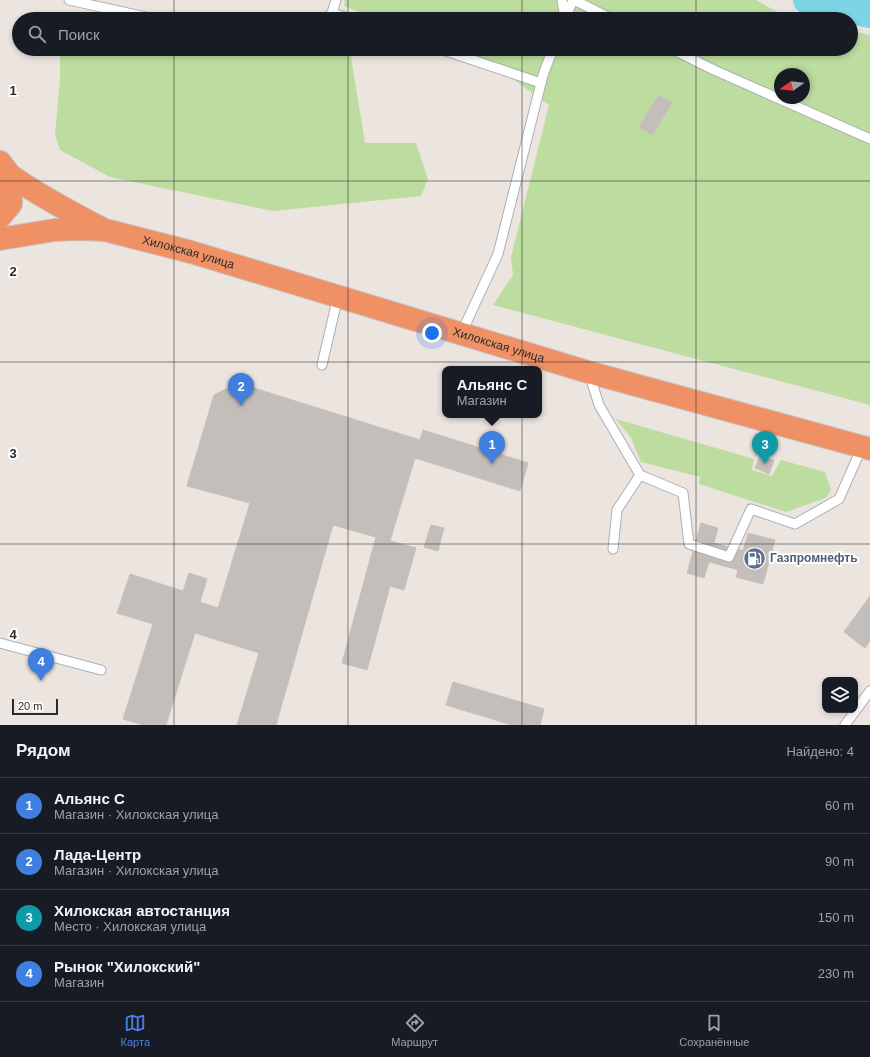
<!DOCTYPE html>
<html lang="ru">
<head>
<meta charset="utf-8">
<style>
	body { margin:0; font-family:Arial,sans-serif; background:#242831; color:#f1f3f6 }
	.controls { position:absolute; right:12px; bottom:12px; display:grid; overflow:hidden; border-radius:8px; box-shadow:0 2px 6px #0003 }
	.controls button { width:36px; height:36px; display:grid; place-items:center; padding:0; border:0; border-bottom:1px solid #363941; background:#171b24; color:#f1f3f6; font:20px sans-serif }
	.compass { position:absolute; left:774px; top:68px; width:36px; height:36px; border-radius:50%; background:#171b24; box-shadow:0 2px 6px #0003; rotate:256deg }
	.scale { position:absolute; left:12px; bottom:10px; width:46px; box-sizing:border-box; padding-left:4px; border:2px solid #2b2b2b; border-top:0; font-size:11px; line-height:14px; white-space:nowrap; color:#2b2b2b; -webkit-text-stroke:3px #fff; paint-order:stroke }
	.you { position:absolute; left:432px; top:333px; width:14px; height:14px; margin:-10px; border:3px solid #fff; border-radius:50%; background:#1a73e8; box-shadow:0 0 0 6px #1a73e833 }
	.badge { display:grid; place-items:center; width:26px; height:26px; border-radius:50%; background:#4e7eea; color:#fff; font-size:13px; font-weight:700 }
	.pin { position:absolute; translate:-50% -33px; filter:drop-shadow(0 1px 2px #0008) }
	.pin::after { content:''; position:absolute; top:21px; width:14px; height:12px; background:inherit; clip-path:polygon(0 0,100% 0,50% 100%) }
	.popup { position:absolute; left:442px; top:366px; width:100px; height:52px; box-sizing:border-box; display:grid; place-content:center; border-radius:8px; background:#171b24; filter:drop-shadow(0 1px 3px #0005); font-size:13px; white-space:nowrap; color:#9ea1a6 }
	.popup b { font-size:15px; color:#f1f3f6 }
	.popup::after { content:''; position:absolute; left:50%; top:100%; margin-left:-8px; border:8px solid transparent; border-top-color:#171b24 }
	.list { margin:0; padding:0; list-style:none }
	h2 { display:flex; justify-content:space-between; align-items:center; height:52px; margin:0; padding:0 16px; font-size:17px }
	h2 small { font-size:13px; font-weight:400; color:#9ea1a6 }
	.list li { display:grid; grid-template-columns:26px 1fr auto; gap:12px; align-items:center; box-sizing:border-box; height:56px; padding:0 16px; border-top:1px solid #363941 }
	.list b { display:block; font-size:15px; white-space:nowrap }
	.list p { margin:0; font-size:13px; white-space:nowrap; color:#9ea1a6 }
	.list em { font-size:13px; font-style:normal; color:#9ea1a6 }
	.icon { flex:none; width:22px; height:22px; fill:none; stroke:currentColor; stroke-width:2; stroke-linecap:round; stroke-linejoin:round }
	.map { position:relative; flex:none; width:870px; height:725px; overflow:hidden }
	.search { position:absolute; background:#171b24; box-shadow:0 2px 6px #0003; left:12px; right:12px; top:12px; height:44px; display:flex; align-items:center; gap:10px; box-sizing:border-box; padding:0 14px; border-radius:22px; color:#9ea1a6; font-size:15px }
	.sheet { height:276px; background:#171b24 }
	nav { display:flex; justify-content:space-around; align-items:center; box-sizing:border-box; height:56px; border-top:1px solid #363941; background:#171b24; font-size:11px; color:#9ea1a6 }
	nav a { display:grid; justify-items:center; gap:2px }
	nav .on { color:#4e7eea }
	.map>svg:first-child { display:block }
	.green { fill:#bddda0; fill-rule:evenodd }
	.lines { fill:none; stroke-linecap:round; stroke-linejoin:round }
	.river { stroke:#7bd5e4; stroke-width:28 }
	.building { fill:#c4bebb; stroke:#c7c0b8 }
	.lane-casing { stroke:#abafb6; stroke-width:11 }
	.highway-casing { stroke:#c4c4c4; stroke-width:24 }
	.lane { stroke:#fff; stroke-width:9 }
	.highway { stroke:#f09065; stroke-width:22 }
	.grid { fill:none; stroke:#2b2b2b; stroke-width:1; stroke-opacity:0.55 }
	.labels { text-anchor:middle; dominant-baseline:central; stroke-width:4; stroke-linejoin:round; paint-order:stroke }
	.street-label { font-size:12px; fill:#2b2b2b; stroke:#fff }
	.service-label { font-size:12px; font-weight:bold; fill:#4e5e75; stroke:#fff; text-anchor:start }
	.grid-label { font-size:13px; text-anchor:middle; font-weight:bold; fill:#2b2b2b; stroke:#fff; stroke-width:4; stroke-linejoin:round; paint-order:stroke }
</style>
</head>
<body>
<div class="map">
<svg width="870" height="725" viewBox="0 0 870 725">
	<rect width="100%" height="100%" fill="#ece4df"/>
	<g class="green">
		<path d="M 345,0 L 756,0 L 788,18 L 792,19 L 378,19 L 344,6 Z"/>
		<path d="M 851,31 L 870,35 L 870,405 L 493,305 L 513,275 L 511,257 L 549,105 L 488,61 L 457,49 L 851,49 ZM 780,74 L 804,74 L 804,98 L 780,98 Z"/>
		<path d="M 60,49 L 216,49 L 281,56 L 305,49 L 342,49 L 351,57 L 365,143 L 416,143 L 428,179 L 421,196 L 273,211 L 110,177 L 60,150 L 55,134 L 60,80 Z"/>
		<path d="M 616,419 L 754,459 L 752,470 L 772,476 L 781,460 L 825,472 L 831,490 L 826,498 L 786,512 L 699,484 L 700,477 L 641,462 L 631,438 Z"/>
	</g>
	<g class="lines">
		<path class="river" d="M 807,0 L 870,14"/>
	</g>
	<g class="building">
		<path d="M 659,95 L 672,103 L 652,135 L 639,127 Z"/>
		<path d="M 238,383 L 420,440 L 423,430 L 528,463 L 520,491 L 415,458 L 390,541 L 333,525 L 276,725 L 237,725 L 259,653 L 195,633 L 166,725 L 143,725 L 123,719 L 153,624 L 117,613 L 130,574 L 183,591 L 189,573 L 207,579 L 200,602 L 218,608 L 250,503 L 187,486 L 214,395 Z"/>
		<path d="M 760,456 L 774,460 L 769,474 L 755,468 Z"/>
		<path d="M 701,523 L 718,528 L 714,543 L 748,552 L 743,571 L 709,562 L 704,578 L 687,573 Z"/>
		<path d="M 431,525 L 444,528 L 438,551 L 424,547 Z"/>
		<path d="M 748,533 L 775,540 L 763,584 L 736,577 Z"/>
		<path d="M 376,537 L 416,548 L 404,590 L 390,586 L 367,670 L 342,663 Z"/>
		<path d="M 870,596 L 870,641 L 865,648 L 844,632 Z"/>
		<path d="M 453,682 L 544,709 L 540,725 L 512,725 L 446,705 Z"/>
	</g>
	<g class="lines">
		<defs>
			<g id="lane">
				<path d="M 69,0 L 155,19"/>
				<path d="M 562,0 L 565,18"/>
				<path d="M 574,0 L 612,19"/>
				<path d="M 332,13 L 336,0"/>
				<path d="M 325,19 L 332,13 L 351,19"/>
				<path d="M 565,19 L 573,0"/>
				<path d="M 440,49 L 541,83"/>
				<path d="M 672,49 L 714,70 L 870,139"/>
				<path d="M 461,334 L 498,254 L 541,83 L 544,72 L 553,49"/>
				<path d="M 322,365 L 338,296"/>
				<path d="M 589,373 L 599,405 L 640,475 L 683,493 L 689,544 L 729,557 L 751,509 L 795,524 L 839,499 L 862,447"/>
				<path d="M 613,549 L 617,510 L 640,475"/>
				<path d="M 0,643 L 101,670"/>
				<path d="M 845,725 L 870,691"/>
			</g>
			<g id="highway">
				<path d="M 0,162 L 10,175 L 11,204 L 0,217"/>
				<path d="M 10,175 C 38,195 70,212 101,228"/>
				<path id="s1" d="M 0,239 L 55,230 L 80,229 L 105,230 L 191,252 L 588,372 L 870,449"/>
			</g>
		</defs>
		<use href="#lane" class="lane-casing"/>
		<use href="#highway" class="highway-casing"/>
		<use href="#lane" class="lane"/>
		<use href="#highway" class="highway"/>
	</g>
	<path class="grid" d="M 174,0 L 174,19M 348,0 L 348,19M 522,0 L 522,19M 696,0 L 696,19M 174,49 L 174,725M 348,49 L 348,725M 522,49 L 522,725M 696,49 L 696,725M 0,181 L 870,181M 0,362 L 870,362M 0,544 L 870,544"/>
	<defs>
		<symbol id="fuel-disc" viewBox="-11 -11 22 22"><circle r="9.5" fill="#5c6f8a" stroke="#fff"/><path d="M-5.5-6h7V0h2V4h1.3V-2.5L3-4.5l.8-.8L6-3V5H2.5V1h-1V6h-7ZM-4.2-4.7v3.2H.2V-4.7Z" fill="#fff"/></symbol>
	</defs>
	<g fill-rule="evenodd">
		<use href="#fuel-disc" x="742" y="546" width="25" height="25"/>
	</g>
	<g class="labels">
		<g class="street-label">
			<text stroke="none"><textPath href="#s1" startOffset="192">Хилокская улица</textPath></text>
			<text stroke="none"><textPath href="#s1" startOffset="516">Хилокская улица</textPath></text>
		</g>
		<g class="service-label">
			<text x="770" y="558">Газпромнефть</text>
		</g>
	</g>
	<g class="grid-label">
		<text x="13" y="95">1</text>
		<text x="13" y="276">2</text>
		<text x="13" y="458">3</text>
		<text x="13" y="639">4</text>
	</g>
</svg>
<div class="controls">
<button><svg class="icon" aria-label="layers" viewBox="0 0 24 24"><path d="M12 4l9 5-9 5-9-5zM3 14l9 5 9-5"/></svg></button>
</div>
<svg class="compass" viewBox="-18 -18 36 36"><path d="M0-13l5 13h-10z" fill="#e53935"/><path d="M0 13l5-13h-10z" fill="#9ea1a6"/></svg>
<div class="scale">20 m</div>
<div class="you"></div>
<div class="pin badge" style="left:492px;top:464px;background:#3f7fe0">1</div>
<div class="popup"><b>Альянс С</b>Магазин</div>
<div class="pin badge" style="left:241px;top:406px;background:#3f7fe0">2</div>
<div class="pin badge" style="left:765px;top:464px;background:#0f9aa8">3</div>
<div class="pin badge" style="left:41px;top:681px;background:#3f7fe0">4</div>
<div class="search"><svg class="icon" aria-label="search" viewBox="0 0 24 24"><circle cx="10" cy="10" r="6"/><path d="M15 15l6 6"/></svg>Поиск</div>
</div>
<section class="sheet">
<h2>Рядом<small>Найдено: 4</small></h2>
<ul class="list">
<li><span class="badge" style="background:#3f7fe0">1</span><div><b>Альянс С</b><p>Магазин · Хилокская улица</p></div><em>60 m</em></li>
<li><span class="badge" style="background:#3f7fe0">2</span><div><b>Лада-Центр</b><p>Магазин · Хилокская улица</p></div><em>90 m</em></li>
<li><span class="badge" style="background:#0f9aa8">3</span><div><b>Хилокская автостанция</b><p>Место · Хилокская улица</p></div><em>150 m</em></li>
<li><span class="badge" style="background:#3f7fe0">4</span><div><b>Рынок &quot;Хилокский&quot;</b><p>Магазин</p></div><em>230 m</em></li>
</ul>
</section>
<nav>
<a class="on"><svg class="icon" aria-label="map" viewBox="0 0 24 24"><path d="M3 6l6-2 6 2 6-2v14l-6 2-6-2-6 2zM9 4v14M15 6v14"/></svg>Карта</a>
<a><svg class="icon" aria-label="directions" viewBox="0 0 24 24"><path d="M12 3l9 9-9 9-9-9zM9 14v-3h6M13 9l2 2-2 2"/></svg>Маршрут</a>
<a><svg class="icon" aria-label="saved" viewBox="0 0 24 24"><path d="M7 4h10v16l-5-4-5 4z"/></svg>Сохранённые</a>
</nav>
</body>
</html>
